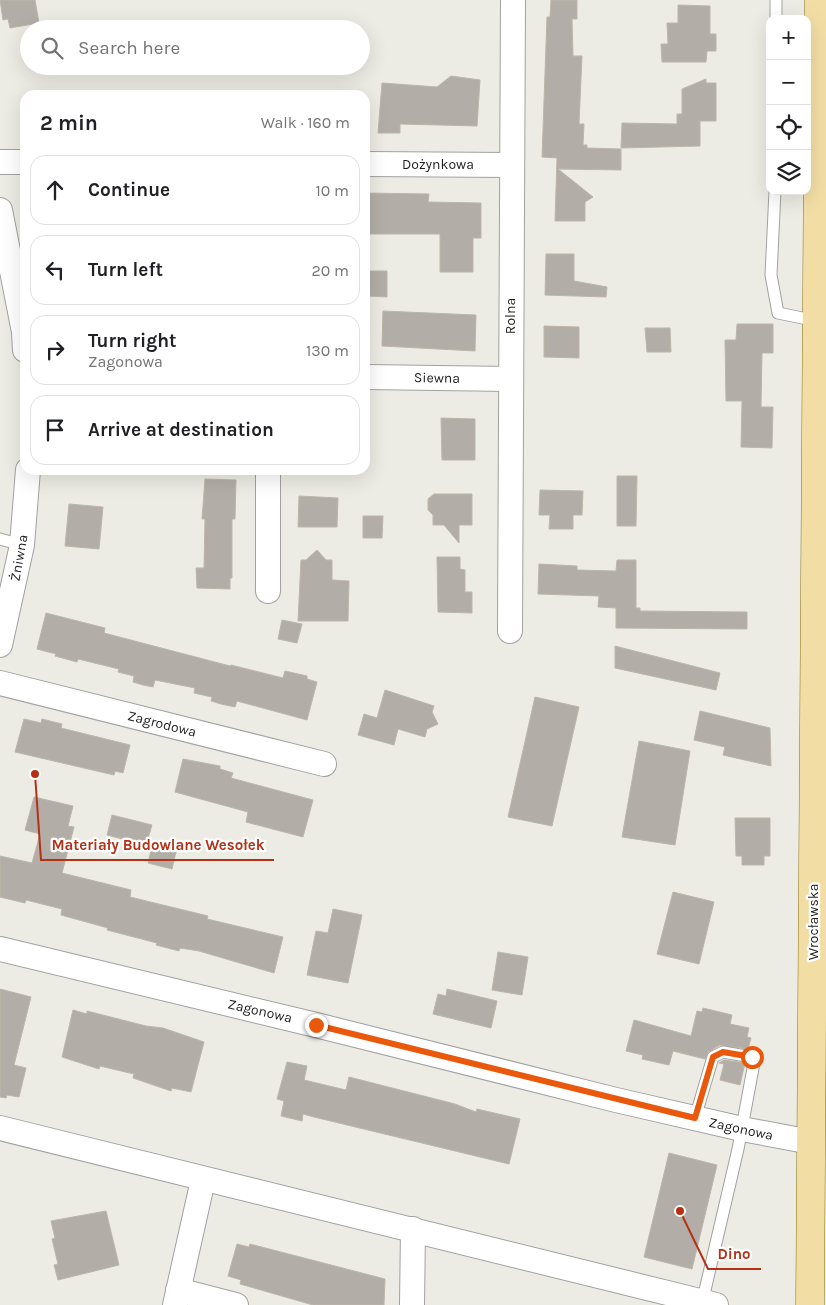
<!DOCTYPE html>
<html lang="en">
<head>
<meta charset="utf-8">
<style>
	body { margin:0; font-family:Karla,sans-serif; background:#f2f2f2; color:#202124 }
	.controls { position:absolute; right:15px; top:15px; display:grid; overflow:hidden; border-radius:10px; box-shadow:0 5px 20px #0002 }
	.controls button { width:45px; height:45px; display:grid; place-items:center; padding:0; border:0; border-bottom:1px solid #e0e0e0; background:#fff; color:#202124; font:25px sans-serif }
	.stop { position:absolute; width:15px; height:15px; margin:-11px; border:4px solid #ea580c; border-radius:50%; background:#fff }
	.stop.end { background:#ea580c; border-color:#fff; box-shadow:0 1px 5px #0008 }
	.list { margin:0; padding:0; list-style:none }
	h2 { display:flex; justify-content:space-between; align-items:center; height:65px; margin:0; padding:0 20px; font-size:21px }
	h2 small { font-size:16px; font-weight:400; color:#757577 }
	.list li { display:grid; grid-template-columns:32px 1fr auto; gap:15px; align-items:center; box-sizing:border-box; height:70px; margin:0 10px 10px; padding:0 10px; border:1px solid #e0e0e0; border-radius:15px }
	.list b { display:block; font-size:19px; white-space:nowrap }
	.list p { margin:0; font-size:16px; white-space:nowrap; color:#757577 }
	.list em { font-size:16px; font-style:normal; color:#757577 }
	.icon { flex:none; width:28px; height:28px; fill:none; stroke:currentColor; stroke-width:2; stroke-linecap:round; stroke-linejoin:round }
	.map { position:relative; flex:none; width:826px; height:1305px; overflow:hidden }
	.search { position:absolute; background:#fff; box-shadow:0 5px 20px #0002; left:20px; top:20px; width:350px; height:55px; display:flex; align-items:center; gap:12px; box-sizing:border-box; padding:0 18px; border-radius:28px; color:#757577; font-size:19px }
	.panel { position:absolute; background:#fff; box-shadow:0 5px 20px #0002; left:20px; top:90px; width:350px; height:385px; border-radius:15px }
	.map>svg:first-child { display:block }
	.building { fill:#b2aea7; stroke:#bdb5a8 }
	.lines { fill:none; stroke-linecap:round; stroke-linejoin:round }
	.lane-casing { stroke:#a1a1a1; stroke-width:13 }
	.street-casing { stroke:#a1a1a1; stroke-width:26 }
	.primary-casing { stroke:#877410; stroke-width:29 }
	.lane { stroke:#fff; stroke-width:11 }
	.street { stroke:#fff; stroke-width:24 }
	.primary { stroke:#f2dea5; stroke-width:28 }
	.route { stroke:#ea580c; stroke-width:6 }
	.labels { text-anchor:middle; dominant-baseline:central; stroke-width:4.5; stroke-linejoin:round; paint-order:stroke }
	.street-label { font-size:14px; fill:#1d1d1d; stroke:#fff }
	.leader { fill:none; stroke:#b53115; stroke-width:2 }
	.callout-dot { fill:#b53115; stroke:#fff; stroke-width:2 }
	.callout-label { font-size:15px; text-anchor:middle; font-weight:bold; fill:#b53115; stroke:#fff; stroke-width:4.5; stroke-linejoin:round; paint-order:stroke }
</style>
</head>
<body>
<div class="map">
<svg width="826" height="1305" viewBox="0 0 826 1305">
	<rect width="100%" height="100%" fill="#edece4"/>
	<g class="building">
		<path d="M 0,0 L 35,0 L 39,23 L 10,28 L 8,19 L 3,20 Z"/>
		<path d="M 551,0 L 577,0 L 577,19 L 572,19 L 573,56 L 582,56 L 579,124 L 584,124 L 583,145 L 587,145 L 587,148 L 621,149 L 621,170 L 558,169 L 593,197 L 585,202 L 585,221 L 555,221 L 557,158 L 542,157 L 547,17 L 550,17 Z"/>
		<path d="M 678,5 L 710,6 L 710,34 L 716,34 L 716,51 L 707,51 L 706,62 L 662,62 L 661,44 L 668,44 L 667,23 L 678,23 Z"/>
		<path d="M 451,76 L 480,80 L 477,126 L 400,124 L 400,133 L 378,133 L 382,83 L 437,87 Z"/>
		<path d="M 706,79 L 706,83 L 716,83 L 716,121 L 700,121 L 700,146 L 621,148 L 622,123 L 677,124 L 677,114 L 682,114 L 682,89 Z"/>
		<path d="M 365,193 L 429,194 L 428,202 L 481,203 L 481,238 L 473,238 L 473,272 L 440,272 L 440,234 L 365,234 Z"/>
		<path d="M 546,254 L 574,254 L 574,281 L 607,287 L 606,297 L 545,295 Z"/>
		<path d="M 368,271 L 387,271 L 387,297 L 368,296 Z"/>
		<path d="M 383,311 L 476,315 L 475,351 L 382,346 Z"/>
		<path d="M 737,324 L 773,324 L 773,353 L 762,353 L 761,407 L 773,407 L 772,448 L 741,447 L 742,401 L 726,401 L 725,340 L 736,340 Z"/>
		<path d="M 544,326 L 579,327 L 579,358 L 544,357 Z"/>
		<path d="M 645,328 L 670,328 L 671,352 L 647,352 Z"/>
		<path d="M 441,418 L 475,419 L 475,460 L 442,460 Z"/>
		<path d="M 617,476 L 637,476 L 636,526 L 617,526 Z"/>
		<path d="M 205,479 L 236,480 L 235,519 L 232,519 L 232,578 L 230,578 L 230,589 L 197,588 L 196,568 L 204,568 L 205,519 L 202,519 Z"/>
		<path d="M 540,490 L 583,491 L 582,515 L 573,515 L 573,529 L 549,529 L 550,515 L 539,515 Z"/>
		<path d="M 434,494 L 472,494 L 472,525 L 459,525 L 459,543 L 444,525 L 433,525 L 433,515 L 428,510 L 428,499 Z"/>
		<path d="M 299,496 L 338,498 L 337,527 L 298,527 Z"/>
		<path d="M 69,504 L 103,507 L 99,549 L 65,546 Z"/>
		<path d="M 363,516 L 383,516 L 382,538 L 363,538 Z"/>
		<path d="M 317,550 L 326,560 L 332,560 L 332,580 L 349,581 L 348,621 L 298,621 L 301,560 L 306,560 Z"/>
		<path d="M 437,557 L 460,557 L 460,569 L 465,570 L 465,592 L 472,592 L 472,613 L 438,612 Z"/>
		<path d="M 617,560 L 636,560 L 636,608 L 640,608 L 640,611 L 747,612 L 747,629 L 616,628 L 616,608 L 598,607 L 599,596 L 538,594 L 539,564 L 577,566 L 577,570 L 616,571 Z"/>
		<path d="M 46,613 L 105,628 L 104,633 L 230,666 L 231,665 L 283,678 L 285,671 L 307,676 L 307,679 L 317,682 L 307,720 L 237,701 L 235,707 L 221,704 L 211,701 L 212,697 L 194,693 L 195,688 L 155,680 L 153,687 L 143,685 L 133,682 L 134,676 L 118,672 L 119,669 L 78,659 L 77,662 L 55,656 L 56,654 L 37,649 Z"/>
		<path d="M 282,620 L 302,624 L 297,643 L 278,639 Z"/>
		<path d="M 615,646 L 720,673 L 716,690 L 615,668 Z"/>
		<path d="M 385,690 L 434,706 L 432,712 L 438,724 L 427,729 L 425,737 L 398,729 L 394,745 L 358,735 L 364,714 L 377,718 Z"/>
		<path d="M 535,697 L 579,707 L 552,826 L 508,817 Z"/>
		<path d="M 700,711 L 770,728 L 771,766 L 723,755 L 725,747 L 694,740 Z"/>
		<path d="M 24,719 L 41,723 L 42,719 L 62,724 L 61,728 L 130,745 L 123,773 L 115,771 L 114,775 L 15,752 Z"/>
		<path d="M 639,741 L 690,751 L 675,845 L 622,837 Z"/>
		<path d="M 183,759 L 220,766 L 220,769 L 233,773 L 231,778 L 313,800 L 303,837 L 246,822 L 248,812 L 175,792 Z"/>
		<path d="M 34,797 L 73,806 L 68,826 L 74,827 L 62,873 L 131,890 L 130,897 L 208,916 L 207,919 L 283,937 L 274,973 L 199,951 L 180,948 L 179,951 L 156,945 L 157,943 L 107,930 L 108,928 L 61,915 L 62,909 L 26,900 L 25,903 L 0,897 L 0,856 L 32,863 L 40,834 L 25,830 Z"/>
		<path d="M 112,815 L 152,825 L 146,845 L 107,835 Z"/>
		<path d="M 735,818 L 770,818 L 770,856 L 764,856 L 764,865 L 742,865 L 742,856 L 736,856 Z"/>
		<path d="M 152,846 L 176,852 L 172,869 L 148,863 Z"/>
		<path d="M 673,892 L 714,902 L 699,964 L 657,954 Z"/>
		<path d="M 333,909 L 362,915 L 348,983 L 307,975 L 316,931 L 328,933 Z"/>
		<path d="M 498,952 L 528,957 L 522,995 L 492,990 Z"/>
		<path d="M 0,989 L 31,997 L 14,1065 L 26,1068 L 19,1097 L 7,1095 L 6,1098 L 0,1097 Z"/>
		<path d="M 447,989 L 497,1001 L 491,1028 L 433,1014 L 438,994 L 446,996 Z"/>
		<path d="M 703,1008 L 732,1015 L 730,1024 L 749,1028 L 747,1037 L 751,1038 L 748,1049 L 720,1045 L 708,1052 L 705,1059 L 673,1051 L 669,1065 L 642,1059 L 643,1055 L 626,1051 L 634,1020 L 691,1036 L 697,1011 L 702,1012 Z"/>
		<path d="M 73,1010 L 87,1014 L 87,1011 L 146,1026 L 163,1028 L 204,1042 L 191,1092 L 172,1088 L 171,1091 L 133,1078 L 134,1074 L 100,1066 L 99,1069 L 62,1057 Z"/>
		<path d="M 724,1060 L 745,1063 L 740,1085 L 720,1080 L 724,1064 L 719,1063 Z"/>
		<path d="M 287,1062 L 307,1066 L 304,1080 L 346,1090 L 349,1077 L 455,1104 L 476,1112 L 477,1109 L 520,1119 L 509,1164 L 314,1117 L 303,1114 L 302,1121 L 281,1116 L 284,1101 L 277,1099 Z"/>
		<path d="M 669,1153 L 717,1165 L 692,1269 L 644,1257 Z"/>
		<path d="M 106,1211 L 119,1265 L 58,1280 L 54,1265 L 58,1264 L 52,1239 L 55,1238 L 51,1221 Z"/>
		<path d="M 237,1244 L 249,1247 L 250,1244 L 385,1279 L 384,1305 L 313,1305 L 240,1284 L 241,1280 L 228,1276 Z"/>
	</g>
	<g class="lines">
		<defs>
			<g id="lane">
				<path d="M 776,19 L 776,0"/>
				<path d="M 775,191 L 771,275 L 778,313 L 817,321"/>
				<path d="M 0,539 L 22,545"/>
				<path d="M 695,1118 L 713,1057 L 723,1052 L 752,1057 L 754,1063 L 738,1149 L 702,1303"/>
			</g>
			<g id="street">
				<path d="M 0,162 L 25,162"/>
				<path d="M 365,164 L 511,165"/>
				<path d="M 0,210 L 24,332 L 25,350"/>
				<path d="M 365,377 L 510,379"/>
				<path d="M 268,591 L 268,470"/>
				<path d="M 510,631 L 513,0"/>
				<path d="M 0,645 L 22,545 L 28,470"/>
				<path d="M 0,683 L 324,764"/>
				<path d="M 0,949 L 316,1025 L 616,1100 L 742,1129 L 811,1142"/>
				<path d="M 0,1128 L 716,1305"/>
				<path d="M 178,1290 L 236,1305"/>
				<path d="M 175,1305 L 203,1180"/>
				<path d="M 412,1305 L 413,1229"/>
			</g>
			<path id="primary" d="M 810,1305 L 819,0"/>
		</defs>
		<use href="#lane" class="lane-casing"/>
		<use href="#street" class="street-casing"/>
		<use href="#primary" class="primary-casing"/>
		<use href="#lane" class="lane"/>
		<use href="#street" class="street"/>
		<use href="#primary" class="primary"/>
	</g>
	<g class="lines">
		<path class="route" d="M 316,1025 L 695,1118 L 713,1057 L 723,1052 L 752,1057"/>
	</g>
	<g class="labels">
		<g class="street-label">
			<text x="438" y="164">Dożynkowa</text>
			<text transform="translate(510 316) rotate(-90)">Rolna</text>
			<text transform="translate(437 378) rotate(1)">Siewna</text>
			<text transform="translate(19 558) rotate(-80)">Żniwna</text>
			<text transform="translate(162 724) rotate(14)">Zagrodowa</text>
			<text transform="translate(813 922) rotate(-90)">Wrocławska</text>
			<text transform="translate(260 1011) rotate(13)">Zagonowa</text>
			<text transform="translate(741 1129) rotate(12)">Zagonowa</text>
		</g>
	</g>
	<path class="leader" d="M35 774L41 860H274M680 1211L708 1269H761"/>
	<g class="callout-dot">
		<circle cx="35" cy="774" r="5"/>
		<circle cx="680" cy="1211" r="5"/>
	</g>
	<g class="callout-label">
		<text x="158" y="850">Materiały Budowlane Wesołek</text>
		<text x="734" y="1259">Dino</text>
	</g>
</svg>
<div class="controls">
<button>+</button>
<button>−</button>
<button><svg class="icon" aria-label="locate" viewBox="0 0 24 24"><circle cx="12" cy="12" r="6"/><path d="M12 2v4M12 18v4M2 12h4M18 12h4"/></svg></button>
<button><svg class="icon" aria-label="layers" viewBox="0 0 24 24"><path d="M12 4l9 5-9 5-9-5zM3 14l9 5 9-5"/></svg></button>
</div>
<div class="stop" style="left:752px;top:1057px"></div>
<div class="stop end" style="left:316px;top:1025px"></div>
<div class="search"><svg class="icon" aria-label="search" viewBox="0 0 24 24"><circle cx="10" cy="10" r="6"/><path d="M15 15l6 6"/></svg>Search here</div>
<section class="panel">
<h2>2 min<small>Walk · 160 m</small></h2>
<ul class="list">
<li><svg class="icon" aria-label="ahead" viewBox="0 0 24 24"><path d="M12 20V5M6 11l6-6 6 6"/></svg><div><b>Continue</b></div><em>10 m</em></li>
<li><svg class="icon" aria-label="left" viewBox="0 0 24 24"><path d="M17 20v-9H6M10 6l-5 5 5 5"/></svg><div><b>Turn left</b></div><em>20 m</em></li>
<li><svg class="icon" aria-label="right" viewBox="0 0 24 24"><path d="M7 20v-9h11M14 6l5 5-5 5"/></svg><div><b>Turn right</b><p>Zagonowa</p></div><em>130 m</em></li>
<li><svg class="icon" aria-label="arrive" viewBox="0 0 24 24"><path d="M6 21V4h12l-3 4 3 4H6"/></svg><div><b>Arrive at destination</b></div></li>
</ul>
</section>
</div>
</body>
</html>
